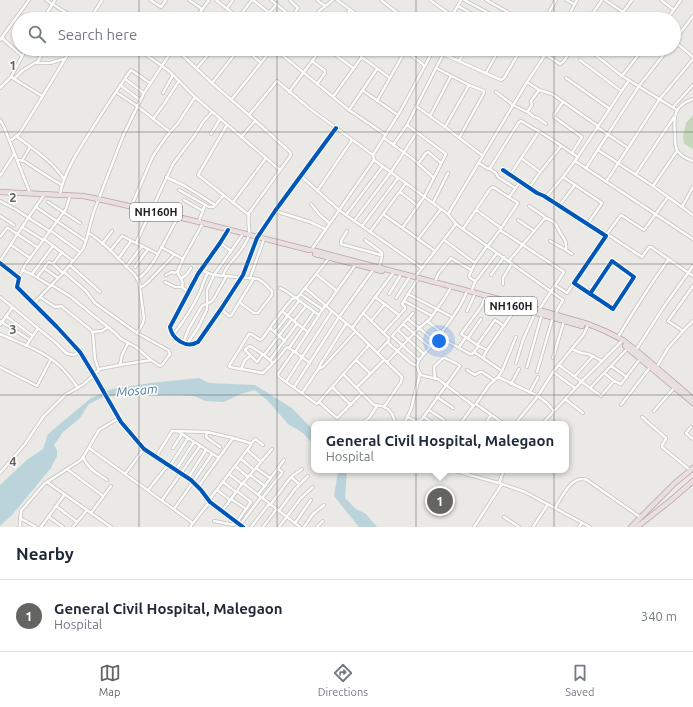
<!DOCTYPE html>
<html lang="en">
<head>
<meta charset="utf-8">
<style>
	body { margin:0; font-family:Ubuntu,sans-serif; background:#f2f2f3; color:#1f2937 }
	.you { position:absolute; left:439px; top:341px; width:14px; height:14px; margin:-10px; border:3px solid #fff; border-radius:50%; background:#1a73e8; box-shadow:0 0 0 6px #1a73e833 }
	.badge { display:grid; place-items:center; width:26px; height:26px; border-radius:50%; background:#646462; color:#fff; font-size:13px; font-weight:700 }
	.pin { position:absolute; translate:-50% -50%; border:2px solid #fff; box-shadow:0 1px 4px #0006 }
	.popup { position:absolute; left:311px; top:421px; width:258px; height:52px; box-sizing:border-box; display:grid; place-content:center; border-radius:8px; background:#fff; filter:drop-shadow(0 1px 3px #0005); font-size:13px; white-space:nowrap; color:#747a83 }
	.popup b { font-size:15px; color:#1f2937 }
	.popup::after { content:''; position:absolute; left:50%; top:100%; margin-left:-8px; border:8px solid transparent; border-top-color:#fff }
	.list { margin:0; padding:0; list-style:none }
	h2 { display:flex; justify-content:space-between; align-items:center; height:52px; margin:0; padding:0 16px; font-size:17px }
	h2 small { font-size:13px; font-weight:400; color:#747a83 }
	.list li { display:grid; grid-template-columns:26px 1fr auto; gap:12px; align-items:center; box-sizing:border-box; height:72px; padding:0 16px; border-top:1px solid #e0e1e3 }
	.list b { display:block; font-size:15px; white-space:nowrap }
	.list p { margin:0; font-size:13px; white-space:nowrap; color:#747a83 }
	.list em { font-size:13px; font-style:normal; color:#747a83 }
	.icon { flex:none; width:22px; height:22px; fill:none; stroke:currentColor; stroke-width:2; stroke-linecap:round; stroke-linejoin:round }
	.map { position:relative; flex:none; width:693px; height:527px; overflow:hidden }
	.search { position:absolute; background:#fff; box-shadow:0 1px 3px #0004; left:12px; right:12px; top:12px; height:44px; display:flex; align-items:center; gap:10px; box-sizing:border-box; padding:0 14px; border-radius:22px; color:#747a83; font-size:15px }
	.sheet { height:124px; background:#fff }
	nav { display:flex; justify-content:space-around; align-items:center; box-sizing:border-box; height:56px; border-top:1px solid #e0e1e3; background:#fff; font-size:11px; color:#747a83 }
	nav a { display:grid; justify-items:center; gap:2px }
	nav .on { color:#646462 }
	.map>svg:first-child { display:block }
	.forest { fill:#c6d8bc }
	.water { fill:#bbd4dc }
	.lines { fill:none; stroke-linecap:round; stroke-linejoin:round }
	.street-casing { stroke:#c3c2c1; stroke-width:4 }
	.highway-casing { stroke:#be9fa7; stroke-width:6 }
	.street { stroke:#fcfcfb; stroke-width:2.5 }
	.highway { stroke:#e8dfdf; stroke-width:4.5 }
	.cycleway-casing { stroke:#fff; stroke-width:6 }
	.cycleway { stroke:#0057b8; stroke-width:4 }
	.grid { fill:none; stroke:#646462; stroke-width:1; stroke-opacity:0.55 }
	.labels { text-anchor:middle; dominant-baseline:central; stroke-width:3; stroke-linejoin:round; paint-order:stroke }
	.shield { fill:#fff; stroke:#606060; stroke-width:1 }
	.shield-label { font-size:11px; font-weight:bold; fill:#1c1c1c }
	.water-label { font-size:13px; font-style:italic; fill:#5078a5; stroke:#fff }
	.grid-label { font-size:13px; text-anchor:middle; font-weight:bold; fill:#646462; stroke:#fff; stroke-width:3; stroke-linejoin:round; paint-order:stroke }
</style>
</head>
<body>
<div class="map">
<svg width="693" height="527" viewBox="0 0 693 527">
	<rect width="100%" height="100%" fill="#ebe9e5"/>
	<path class="forest" d="M 693,115 L 693,149 L 684,144 L 683,136 L 686,123 Z"/>
	<g class="water">
		<path d="M 199,378 L 209,383 L 255,385 L 292,408 L 314,431 L 314,445 L 303,433 L 288,424 L 268,401 L 255,390 L 241,394 L 224,402 L 205,401 L 194,396 L 175,395 L 111,396 L 101,398 L 89,404 L 80,418 L 63,432 L 54,445 L 57,450 L 57,456 L 51,468 L 12,515 L 0,526 L 0,485 L 28,459 L 43,449 L 48,434 L 91,398 L 112,389 L 150,383 Z"/>
		<path d="M 336,470 L 347,470 L 345,498 L 356,509 L 366,514 L 377,527 L 359,527 L 334,496 L 338,472 Z"/>
	</g>
	<g class="lines">
		<defs>
			<g id="street">
				<path d="M 46,0 L 76,19"/>
				<path d="M 150,0 L 161,7 L 166,0"/>
				<path d="M 189,0 L 202,9"/>
				<path d="M 216,0 L 240,19"/>
				<path d="M 253,0 L 277,19"/>
				<path d="M 271,0 L 292,17"/>
				<path d="M 290,0 L 298,8 L 290,19"/>
				<path d="M 317,0 L 325,6"/>
				<path d="M 337,0 L 363,19"/>
				<path d="M 381,0 L 405,19"/>
				<path d="M 430,0 L 452,16 L 457,19"/>
				<path d="M 464,0 L 500,19"/>
				<path d="M 486,0 L 520,19"/>
				<path d="M 566,0 L 574,4"/>
				<path d="M 605,0 L 623,12 L 632,0"/>
				<path d="M 661,0 L 674,10"/>
				<path d="M 458,6 L 481,19"/>
				<path d="M 227,8 L 233,0"/>
				<path d="M 200,12 L 209,19"/>
				<path d="M 269,13 L 277,4"/>
				<path d="M 548,14 L 556,0"/>
				<path d="M 238,18 L 252,0"/>
				<path d="M 43,19 L 55,0"/>
				<path d="M 64,19 L 67,13"/>
				<path d="M 90,19 L 102,0"/>
				<path d="M 195,19 L 209,0"/>
				<path d="M 312,19 L 319,11 L 333,0"/>
				<path d="M 343,19 L 350,10"/>
				<path d="M 450,19 L 461,0"/>
				<path d="M 567,19 L 577,0"/>
				<path d="M 600,19 L 594,15 L 593,13 L 602,0"/>
				<path d="M 618,19 L 623,12 L 632,19"/>
				<path d="M 667,19 L 681,0"/>
				<path d="M 2,38 L 22,56"/>
				<path d="M 0,40 L 29,0"/>
				<path d="M 674,41 L 693,16"/>
				<path d="M 674,41 L 693,57"/>
				<path d="M 138,49 L 169,71 L 195,97"/>
				<path d="M 176,49 L 212,83 L 249,115 L 277,81 L 309,108 L 373,155 L 374,160"/>
				<path d="M 245,49 L 261,63"/>
				<path d="M 275,49 L 349,110 L 386,135"/>
				<path d="M 328,49 L 353,68"/>
				<path d="M 354,49 L 360,54 L 362,58"/>
				<path d="M 403,49 L 425,66"/>
				<path d="M 486,49 L 494,53 L 496,55 L 486,73"/>
				<path d="M 532,49 L 544,57"/>
				<path d="M 594,49 L 592,52 L 593,53 L 622,76"/>
				<path d="M 643,49 L 622,76 L 677,110"/>
				<path d="M 443,54 L 501,80 L 504,78 L 521,49"/>
				<path d="M 545,54 L 560,64 L 563,62 L 572,49"/>
				<path d="M 580,60 L 621,91"/>
				<path d="M 312,61 L 325,71 L 325,73 L 317,84"/>
				<path d="M 459,61 L 466,49"/>
				<path d="M 36,63 L 50,63 L 64,59"/>
				<path d="M 197,68 L 213,49"/>
				<path d="M 436,68 L 446,49"/>
				<path d="M 11,77 L 42,96"/>
				<path d="M 566,78 L 610,109"/>
				<path d="M 14,79 L 23,70 L 38,61 L 45,49"/>
				<path d="M 125,79 L 144,93"/>
				<path d="M 629,80 L 575,161 L 693,239"/>
				<path d="M 527,82 L 539,90 L 552,94 L 598,126"/>
				<path d="M 212,83 L 239,49"/>
				<path d="M 120,85 L 140,100"/>
				<path d="M 0,88 L 11,77 L 26,49"/>
				<path d="M 362,90 L 398,115"/>
				<path d="M 116,92 L 137,106 L 170,132"/>
				<path d="M 289,92 L 321,49"/>
				<path d="M 496,92 L 513,105 L 527,112 L 532,105 L 531,101 L 539,90"/>
				<path d="M 163,93 L 173,75"/>
				<path d="M 333,97 L 361,58 L 363,58 L 390,78"/>
				<path d="M 693,99 C 674,106 673,116 675,135 C 675,140 675,146 677,150 C 680,156 687,159 693,161"/>
				<path d="M 231,100 L 272,49"/>
				<path d="M 377,101 L 405,51"/>
				<path d="M 563,102 L 554,115 L 554,117 L 582,137 L 572,153"/>
				<path d="M 416,106 L 445,127"/>
				<path d="M 673,107 L 693,85"/>
				<path d="M 349,110 L 377,69"/>
				<path d="M 528,112 L 534,117 L 538,118 L 546,124"/>
				<path d="M 430,116 L 451,76"/>
				<path d="M 153,119 L 164,104 L 175,87 L 179,81"/>
				<path d="M 0,120 L 4,127 L 30,193"/>
				<path d="M 227,125 L 198,175 L 249,215"/>
				<path d="M 597,127 L 628,148"/>
				<path d="M 211,134 L 220,119"/>
				<path d="M 16,136 C 33,149 52,161 64,179"/>
				<path d="M 241,137 L 255,121"/>
				<path d="M 384,138 L 413,159 L 434,178"/>
				<path d="M 459,138 L 484,93 L 484,91 L 469,85"/>
				<path d="M 10,141 L 19,134 L 33,112 L 71,49"/>
				<path d="M 393,145 L 407,125"/>
				<path d="M 598,150 L 653,186 L 693,215"/>
				<path d="M 373,155 L 401,110 L 434,49"/>
				<path d="M 521,158 L 540,172"/>
				<path d="M 18,160 L 20,160 L 24,161 L 50,178 L 62,185"/>
				<path d="M 22,161 L 30,147"/>
				<path d="M 479,163 L 488,169 L 490,168 L 519,122 L 521,121 L 545,135 L 578,157"/>
				<path d="M 418,164 L 426,153 L 428,152 L 441,163"/>
				<path d="M 586,168 L 639,86 L 668,49"/>
				<path d="M 490,169 L 496,173 L 498,177 L 515,188"/>
				<path d="M 503,170 L 537,193 L 544,196 L 606,236 L 574,283 C 587,292 600,300 613,309 L 634,277 L 612,261 L 590,294"/>
				<path d="M 636,174 L 674,117"/>
				<path d="M 510,175 L 539,131"/>
				<path d="M 0,176 L 14,154"/>
				<path d="M 301,176 L 339,210 L 422,268"/>
				<path d="M 166,177 L 185,186 L 215,205 L 216,204 L 224,195"/>
				<path d="M 563,177 L 575,161"/>
				<path d="M 606,182 L 659,100 L 693,59"/>
				<path d="M 653,186 L 677,151"/>
				<path d="M 529,188 L 538,175 L 561,146"/>
				<path d="M 179,190 L 209,207 L 213,207 L 215,205"/>
				<path d="M 318,190 L 352,140"/>
				<path d="M 400,192 L 418,206"/>
				<path d="M 60,194 C 65,168 83,144 97,121 C 108,104 119,87 131,70 L 150,83"/>
				<path d="M 509,197 L 520,182"/>
				<path d="M 546,197 L 563,177 L 602,203 L 587,225"/>
				<path d="M 184,200 L 203,211"/>
				<path d="M 0,201 L 15,209 L 49,231"/>
				<path d="M 48,202 L 80,223"/>
				<path d="M 233,202 L 266,158"/>
				<path d="M 433,203 L 448,173"/>
				<path d="M 311,204 L 319,214 L 329,223"/>
				<path d="M 559,206 L 575,185"/>
				<path d="M 36,207 L 86,241"/>
				<path d="M 131,207 L 153,156 L 166,137 L 178,123 L 195,97 L 280,170"/>
				<path d="M 682,207 L 693,187"/>
				<path d="M 476,210 L 501,228"/>
				<path d="M 275,211 L 310,222 L 325,229"/>
				<path d="M 383,214 L 435,251"/>
				<path d="M 448,214 L 527,82 L 549,49"/>
				<path d="M 346,215 L 383,166"/>
				<path d="M 0,216 L 14,225"/>
				<path d="M 545,218 C 558,222 555,225 561,234 C 565,239 567,243 566,250 L 572,254"/>
				<path d="M 518,220 L 534,231"/>
				<path d="M 199,221 L 205,205"/>
				<path d="M 354,221 L 391,172 L 417,132"/>
				<path d="M 456,224 L 563,300 L 557,310 L 556,314"/>
				<path d="M 362,226 L 398,178"/>
				<path d="M 22,227 L 43,240"/>
				<path d="M 403,227 L 424,197 L 446,154 L 407,125 L 436,68 L 469,85 L 445,127 L 483,156"/>
				<path d="M 463,229 L 490,189 L 493,187 L 518,203 L 500,230"/>
				<path d="M 50,230 L 80,252"/>
				<path d="M 228,230 L 220,243 L 198,274 L 170,327 C 172,339 186,349 198,342 L 221,309 L 243,275 L 257,238 L 275,211 L 336,128"/>
				<path d="M 347,231 L 341,241 L 341,244 L 381,255 L 382,257 L 379,267"/>
				<path d="M 370,232 L 406,183"/>
				<path d="M 88,233 C 104,241 121,262 135,275 L 139,282 L 144,318 L 143,323 L 137,333"/>
				<path d="M 607,234 L 642,257 L 649,247 L 651,247 L 693,276"/>
				<path d="M 607,234 L 621,215 L 644,230 L 668,197"/>
				<path d="M 0,237 L 7,228 L 8,228 L 37,247"/>
				<path d="M 44,239 L 73,261"/>
				<path d="M 418,239 L 441,209"/>
				<path d="M 365,240 L 380,251 L 382,253 L 382,255"/>
				<path d="M 444,240 L 475,263"/>
				<path d="M 550,241 L 566,250"/>
				<path d="M 220,243 L 231,251"/>
				<path d="M 102,244 L 112,231"/>
				<path d="M 11,245 L 30,258"/>
				<path d="M 488,246 L 500,230 L 564,272 L 538,311"/>
				<path d="M 161,247 L 183,259 L 203,223"/>
				<path d="M 312,249 L 374,160 L 448,214 L 456,224 L 415,277"/>
				<path d="M 110,251 L 122,236 L 136,243"/>
				<path d="M 62,252 L 53,264 L 63,273"/>
				<path d="M 158,254 L 178,217"/>
				<path d="M 118,259 L 131,241"/>
				<path d="M 183,259 C 182,263 178,268 178,272 C 178,278 185,279 182,287 L 188,292"/>
				<path d="M 0,261 L 28,218 L 44,195"/>
				<path d="M 509,261 L 545,218 L 545,217 L 529,206"/>
				<path d="M 0,263 L 19,278 L 17,287 L 57,327 L 80,352 L 94,375 L 121,422 L 144,449 L 191,480 L 201,490 L 210,502 L 243,527"/>
				<path d="M 70,265 L 100,292"/>
				<path d="M 126,267 L 142,246"/>
				<path d="M 135,267 L 148,249"/>
				<path d="M 44,268 L 58,278"/>
				<path d="M 22,270 L 33,275 L 51,286"/>
				<path d="M 201,270 L 208,273 L 214,275 L 258,279 L 263,282 L 272,291 L 272,295 L 258,313 L 254,313 L 239,302"/>
				<path d="M 32,274 L 53,246"/>
				<path d="M 316,274 L 337,291"/>
				<path d="M 166,275 L 172,272 L 175,273 L 178,271"/>
				<path d="M 491,275 L 504,257"/>
				<path d="M 223,276 C 224,267 238,256 243,247 C 245,244 248,239 249,235 C 250,228 247,220 249,213 L 291,155 L 290,152 L 249,115"/>
				<path d="M 37,277 L 48,263 L 49,262 L 53,264"/>
				<path d="M 19,278 L 25,265 L 66,209 L 70,196"/>
				<path d="M 250,278 L 264,239"/>
				<path d="M 137,279 C 145,275 154,262 158,254 L 136,243 L 173,164 L 195,135 L 203,122 L 212,112"/>
				<path d="M 181,279 L 187,274 L 191,268"/>
				<path d="M 475,281 L 470,278 L 469,276 L 475,263 L 487,246"/>
				<path d="M 165,282 L 175,287 L 182,287"/>
				<path d="M 435,282 L 438,274 L 451,258 L 471,270"/>
				<path d="M 503,284 L 503,278 L 512,263"/>
				<path d="M 52,285 L 71,297 L 88,311 L 114,332 L 121,339 L 136,347 L 151,360 L 160,366 L 162,365 L 170,354 L 169,351 L 168,350 L 137,333 L 95,303 L 86,291 L 64,272"/>
				<path d="M 555,285 L 567,293 L 574,283"/>
				<path d="M 140,287 L 143,286 L 148,282 L 174,255"/>
				<path d="M 280,288 L 286,291 L 319,315"/>
				<path d="M 305,288 L 324,304 L 325,306"/>
				<path d="M 467,291 C 459,313 435,341 419,360 L 417,365 L 418,369 L 420,374 L 424,376 L 438,379 L 474,406"/>
				<path d="M 471,292 L 475,282 L 497,253"/>
				<path d="M 300,294 L 322,309"/>
				<path d="M 389,294 L 400,276"/>
				<path d="M 408,294 L 452,317"/>
				<path d="M 486,296 L 481,307 L 461,334 L 479,346 L 487,350 L 516,308"/>
				<path d="M 0,297 L 56,343 L 66,353 L 73,355 L 80,352"/>
				<path d="M 40,297 L 55,307 L 61,306 L 91,330 L 93,334 L 95,359 L 99,370"/>
				<path d="M 375,297 L 399,315"/>
				<path d="M 396,298 L 409,278"/>
				<path d="M 404,301 L 432,316"/>
				<path d="M 33,304 L 63,273 L 83,249 L 86,241 L 93,214 L 123,136 L 144,93 L 173,49"/>
				<path d="M 221,309 L 229,316 L 231,316 L 254,278"/>
				<path d="M 282,311 L 300,326 L 308,332"/>
				<path d="M 467,311 L 474,296"/>
				<path d="M 363,313 L 389,338 L 389,340 L 377,353"/>
				<path d="M 413,313 L 392,336 L 419,360"/>
				<path d="M 6,316 L 33,336"/>
				<path d="M 408,319 L 435,341"/>
				<path d="M 0,321 L 30,340"/>
				<path d="M 294,321 L 306,306"/>
				<path d="M 371,321 L 385,304"/>
				<path d="M 427,321 L 441,332"/>
				<path d="M 403,324 L 430,347"/>
				<path d="M 0,325 L 12,308"/>
				<path d="M 270,328 L 285,341"/>
				<path d="M 352,328 L 326,306 L 356,264"/>
				<path d="M 398,330 L 424,354"/>
				<path d="M 683,331 L 693,321"/>
				<path d="M 92,332 L 102,331 L 108,327"/>
				<path d="M 275,332 L 299,301"/>
				<path d="M 383,333 L 405,309 L 405,307 L 402,304 L 417,280"/>
				<path d="M 0,334 C 15,341 31,346 45,355 C 58,362 70,376 78,388"/>
				<path d="M 173,335 C 183,322 192,309 199,294 C 203,287 203,280 208,273"/>
				<path d="M 438,336 L 470,354 L 472,354 L 479,346"/>
				<path d="M 618,337 C 634,311 650,284 669,259"/>
				<path d="M 468,338 L 481,319"/>
				<path d="M 387,342 L 411,363 L 417,366"/>
				<path d="M 183,343 L 189,328 L 202,306 C 205,303 209,305 213,300 L 226,277"/>
				<path d="M 187,344 L 199,326 L 205,313 L 207,309 L 207,290 L 214,275 L 243,234"/>
				<path d="M 477,345 L 495,320 L 504,326"/>
				<path d="M 26,346 L 38,328"/>
				<path d="M 459,347 L 466,337"/>
				<path d="M 289,348 L 314,312"/>
				<path d="M 572,349 L 581,353 L 588,354 L 602,361"/>
				<path d="M 636,350 L 663,308 L 693,266"/>
				<path d="M 294,351 L 278,374 L 278,376 L 317,404 L 369,345"/>
				<path d="M 295,352 L 287,347 L 279,357 L 263,373 L 230,367 L 229,366 L 249,334 L 251,334 L 260,340 L 262,339 L 282,311 L 292,299 L 298,297 L 329,258"/>
				<path d="M 474,352 L 502,371 L 498,377"/>
				<path d="M 263,354 L 257,362 L 245,350 L 249,346 C 253,347 259,352 264,355 L 273,363"/>
				<path d="M 264,355 L 292,319"/>
				<path d="M 483,358 L 487,350"/>
				<path d="M 553,358 L 564,321"/>
				<path d="M 270,360 L 297,324"/>
				<path d="M 356,360 L 370,373"/>
				<path d="M 387,362 L 418,329 L 430,319 L 444,299 L 450,289"/>
				<path d="M 310,363 L 295,352 L 324,307 L 326,306"/>
				<path d="M 516,363 L 523,340 L 535,313"/>
				<path d="M 120,365 L 122,355 L 128,343"/>
				<path d="M 559,365 L 590,388 L 628,348"/>
				<path d="M 611,366 L 627,377"/>
				<path d="M 0,367 L 37,386 L 51,359"/>
				<path d="M 527,367 L 542,314"/>
				<path d="M 320,368 L 323,367 L 355,332"/>
				<path d="M 656,368 L 668,348 L 683,331 L 668,321 L 693,286"/>
				<path d="M 241,369 L 245,360 L 250,356"/>
				<path d="M 467,370 L 475,375 L 480,372 L 482,372 L 494,380"/>
				<path d="M 502,371 L 516,337"/>
				<path d="M 537,372 L 553,317"/>
				<path d="M 553,372 L 575,388"/>
				<path d="M 604,373 L 614,381"/>
				<path d="M 343,374 L 374,405 L 382,406 L 388,409 L 392,414 L 396,424"/>
				<path d="M 575,376 L 593,356"/>
				<path d="M 286,382 L 332,311"/>
				<path d="M 511,384 L 519,369"/>
				<path d="M 294,387 L 339,317 L 373,270"/>
				<path d="M 332,387 L 351,405"/>
				<path d="M 357,387 L 384,360"/>
				<path d="M 590,388 L 601,396 L 614,381 L 621,384 L 640,359"/>
				<path d="M 530,392 L 538,377"/>
				<path d="M 302,393 L 319,368 L 320,365 L 346,324"/>
				<path d="M 437,397 L 453,408"/>
				<path d="M 565,399 L 583,413"/>
				<path d="M 319,402 L 337,418 L 362,393"/>
				<path d="M 621,405 L 651,366"/>
				<path d="M 384,407 L 401,382 L 402,377 L 352,328 L 394,272"/>
				<path d="M 429,410 L 444,420 L 442,424"/>
				<path d="M 654,411 L 674,388"/>
				<path d="M 408,417 C 413,420 418,423 422,419 L 460,366 C 455,362 450,361 445,358 L 443,358 L 434,367 L 435,379"/>
				<path d="M 424,417 L 434,424"/>
				<path d="M 642,417 L 666,438 L 666,439 L 662,445 L 662,447 L 690,470"/>
				<path d="M 361,424 L 369,418 L 377,406"/>
				<path d="M 404,424 L 411,409 L 420,374"/>
				<path d="M 460,424 L 474,405"/>
				<path d="M 485,424 L 491,415"/>
				<path d="M 504,424 L 476,404 L 489,385 L 498,377 L 538,396 L 547,403 L 554,411"/>
				<path d="M 515,424 L 538,396 L 553,372 L 584,334 L 588,325"/>
				<path d="M 542,424 L 582,381 L 621,342"/>
				<path d="M 691,427 L 686,433 L 693,439"/>
				<path d="M 179,432 L 219,458"/>
				<path d="M 207,432 L 206,437 L 220,447"/>
				<path d="M 251,444 L 255,439 L 263,445"/>
				<path d="M 89,448 L 193,523"/>
				<path d="M 173,448 L 182,434"/>
				<path d="M 247,450 L 261,462"/>
				<path d="M 83,457 C 88,469 97,473 107,480"/>
				<path d="M 156,457 L 172,431 L 207,432 L 233,438 L 250,443 L 251,445 L 209,500"/>
				<path d="M 241,459 L 254,470"/>
				<path d="M 170,466 L 188,438"/>
				<path d="M 235,466 L 248,477"/>
				<path d="M 256,468 L 270,478"/>
				<path d="M 67,469 L 103,496"/>
				<path d="M 176,470 L 194,442"/>
				<path d="M 452,470 L 502,484"/>
				<path d="M 0,473 L 25,444 L 43,417 L 65,395 L 72,391 L 84,384 L 100,369 L 120,365 L 151,360"/>
				<path d="M 125,474 L 144,449"/>
				<path d="M 229,474 L 242,484"/>
				<path d="M 250,475 L 265,486"/>
				<path d="M 291,477 L 299,484"/>
				<path d="M 188,478 L 206,450"/>
				<path d="M 47,482 L 111,527"/>
				<path d="M 223,482 L 236,492"/>
				<path d="M 243,483 L 300,527"/>
				<path d="M 499,483 L 504,470"/>
				<path d="M 198,487 L 233,438"/>
				<path d="M 148,490 L 168,465"/>
				<path d="M 217,490 L 230,500"/>
				<path d="M 258,495 L 284,460"/>
				<path d="M 262,498 L 282,473 L 282,472 L 278,469"/>
				<path d="M 231,499 L 246,509"/>
				<path d="M 162,500 L 200,446"/>
				<path d="M 270,505 L 291,477 L 302,469"/>
				<path d="M 56,506 L 77,522"/>
				<path d="M 555,508 C 562,497 572,474 587,480 L 640,517"/>
				<path d="M 174,509 L 193,482 L 212,454"/>
				<path d="M 222,511 L 242,484 L 272,449"/>
				<path d="M 279,511 L 295,489 L 308,476"/>
				<path d="M 91,513 L 111,486"/>
				<path d="M 49,517 L 63,527"/>
				<path d="M 504,517 L 519,527"/>
				<path d="M 20,518 L 36,527"/>
				<path d="M 214,521 L 234,525"/>
				<path d="M 237,522 L 251,502 L 237,491"/>
				<path d="M 295,523 L 311,500"/>
				<path d="M 240,525 L 261,497"/>
				<path d="M 20,527 L 20,525 L 21,511 L 44,484 L 81,460 L 85,454 L 99,430 L 119,418"/>
				<path d="M 41,527 L 65,494"/>
				<path d="M 73,527 L 87,510"/>
				<path d="M 190,527 L 207,505 L 210,502"/>
				<path d="M 251,527 L 269,504"/>
				<path d="M 263,527 L 276,510"/>
				<path d="M 279,527 L 301,498 L 313,487"/>
				<path d="M 304,527 L 313,514 L 324,505"/>
				<path d="M 317,527 L 323,521"/>
				<path d="M 474,527 L 502,484 L 525,492 L 590,527"/>
				<path d="M 533,527 L 548,504"/>
				<path d="M 579,527 L 582,523"/>
			</g>
			<g id="highway">
				<path d="M 0,192 L 83,196 L 98,199 L 195,221 L 309,250 L 312,250 L 518,304 L 588,324 L 605,331 L 623,340 L 642,355 L 693,399"/>
				<path d="M 315,254 L 382,271"/>
				<path d="M 512,306 L 582,326"/>
				<path d="M 625,346 L 693,403"/>
				<path d="M 631,527 L 675,483 L 693,468"/>
				<path d="M 637,527 L 670,501 L 693,481"/>
			</g>
		</defs>
		<use href="#street" class="street-casing"/>
		<use href="#highway" class="highway-casing"/>
		<use href="#street" class="street"/>
		<use href="#highway" class="highway"/>
		<defs>
			<g id="cycleway">
				<path d="M 503,170 L 537,193 L 544,196 L 606,236 L 574,283 C 587,292 600,300 613,309 L 634,277 L 612,261 L 590,294"/>
				<path d="M 228,230 L 220,243 L 198,274 L 170,327 C 172,339 186,349 198,342 L 221,309 L 243,275 L 257,238 L 275,211 L 336,128"/>
				<path d="M 0,263 L 19,278 L 17,287 L 57,327 L 80,352 L 94,375 L 121,422 L 144,449 L 191,480 L 201,490 L 210,502 L 243,527"/>
			</g>
		</defs>
		<use href="#cycleway" class="cycleway-casing"/>
		<use href="#cycleway" class="cycleway"/>
	</g>
	<path class="grid" d="M 139,0 L 139,19M 277,0 L 277,19M 416,0 L 416,19M 554,0 L 554,19M 139,49 L 139,527M 277,49 L 277,527M 416,49 L 416,527M 554,49 L 554,527M 0,132 L 693,132M 0,264 L 693,264M 0,395 L 693,395"/>
	<g class="labels">
		<g class="shield">
			<rect x="130" y="203" width="52" height="18" rx="3"/>
			<rect x="485" y="297" width="52" height="18" rx="3"/>
		</g>
		<g class="shield-label">
			<text x="156" y="212">NH160H</text>
			<text x="511" y="306">NH160H</text>
		</g>
		<g class="water-label">
			<text transform="translate(137 390) rotate(-5)">Mosam</text>
		</g>
	</g>
	<g class="grid-label">
		<text x="13" y="70">1</text>
		<text x="13" y="202">2</text>
		<text x="13" y="334">3</text>
		<text x="13" y="466">4</text>
	</g>
</svg>
<div class="you"></div>
<div class="pin badge" style="left:440px;top:501px">1</div>
<div class="popup"><b>General Civil Hospital, Malegaon</b>Hospital</div>
<div class="search"><svg class="icon" aria-label="search" viewBox="0 0 24 24"><circle cx="10" cy="10" r="6"/><path d="M15 15l6 6"/></svg>Search here</div>
</div>
<section class="sheet">
<h2>Nearby<small></small></h2>
<ul class="list">
<li><span class="badge">1</span><div><b>General Civil Hospital, Malegaon</b><p>Hospital</p></div><em>340 m</em></li>
</ul>
</section>
<nav>
<a class="on"><svg class="icon" aria-label="map" viewBox="0 0 24 24"><path d="M3 6l6-2 6 2 6-2v14l-6 2-6-2-6 2zM9 4v14M15 6v14"/></svg>Map</a>
<a><svg class="icon" aria-label="directions" viewBox="0 0 24 24"><path d="M12 3l9 9-9 9-9-9zM9 14v-3h6M13 9l2 2-2 2"/></svg>Directions</a>
<a><svg class="icon" aria-label="saved" viewBox="0 0 24 24"><path d="M7 4h10v16l-5-4-5 4z"/></svg>Saved</a>
</nav>
</body>
</html>
